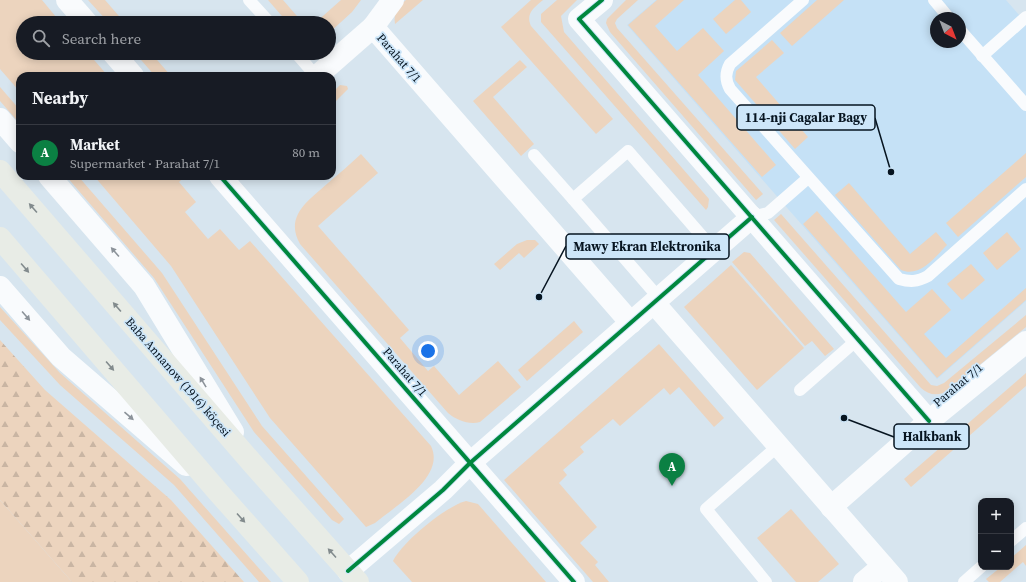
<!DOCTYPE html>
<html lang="en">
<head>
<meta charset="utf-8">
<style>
	body { margin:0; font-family:"Source Serif 4",serif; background:#20242c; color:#f1f3f6 }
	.controls { position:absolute; right:12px; bottom:12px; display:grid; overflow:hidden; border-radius:8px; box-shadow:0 2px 10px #0003 }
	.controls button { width:36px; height:36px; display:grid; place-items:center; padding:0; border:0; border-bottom:1px solid #363941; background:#171b24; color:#f1f3f6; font:20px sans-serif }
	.compass { position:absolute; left:930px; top:12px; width:36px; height:36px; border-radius:50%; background:#171b24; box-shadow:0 2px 10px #0003; rotate:138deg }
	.you { position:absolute; left:428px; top:351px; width:14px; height:14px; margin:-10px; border:3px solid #fff; border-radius:50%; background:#1a73e8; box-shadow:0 0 0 6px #1a73e833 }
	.badge { display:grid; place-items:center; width:26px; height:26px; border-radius:50%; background:#0b8043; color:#fff; font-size:13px; font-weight:700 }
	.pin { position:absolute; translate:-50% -33px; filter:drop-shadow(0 1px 2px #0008) }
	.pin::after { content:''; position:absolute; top:21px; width:14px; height:12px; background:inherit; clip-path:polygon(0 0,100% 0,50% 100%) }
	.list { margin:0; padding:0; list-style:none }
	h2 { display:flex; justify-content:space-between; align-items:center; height:52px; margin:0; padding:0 16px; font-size:17px }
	h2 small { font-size:13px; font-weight:400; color:#9ea1a6 }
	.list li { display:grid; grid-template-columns:26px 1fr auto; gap:12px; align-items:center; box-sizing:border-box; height:56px; padding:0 16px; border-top:1px solid #363941 }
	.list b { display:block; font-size:15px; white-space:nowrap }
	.list p { margin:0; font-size:13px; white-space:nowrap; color:#9ea1a6 }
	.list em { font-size:13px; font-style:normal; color:#9ea1a6 }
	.icon { flex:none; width:22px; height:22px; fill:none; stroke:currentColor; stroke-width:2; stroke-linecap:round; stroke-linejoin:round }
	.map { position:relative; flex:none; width:1026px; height:582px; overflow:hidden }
	.search { position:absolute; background:#171b24; box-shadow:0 2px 10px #0003; left:16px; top:16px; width:320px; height:44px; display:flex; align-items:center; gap:10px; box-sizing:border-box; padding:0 14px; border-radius:22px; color:#9ea1a6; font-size:15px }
	.panel { position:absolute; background:#171b24; box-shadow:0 2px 10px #0003; left:16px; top:72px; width:320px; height:108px; border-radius:12px }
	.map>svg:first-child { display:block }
	.built { fill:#c5e1f6; fill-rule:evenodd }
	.green { fill:#ecd4be }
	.forest { fill:url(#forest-firs) }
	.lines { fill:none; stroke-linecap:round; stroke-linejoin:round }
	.lane { stroke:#f9fbfd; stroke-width:12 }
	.street { stroke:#f9fbfd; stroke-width:22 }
	.secondary { stroke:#f9fbfd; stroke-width:22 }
	.primary { stroke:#e8ece6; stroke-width:22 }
	.cycleway-casing { stroke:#cde6f9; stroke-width:6 }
	.cycleway { stroke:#00873e; stroke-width:4 }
	.oneway { fill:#828b8d }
	.oneway2 { fill:#8c939a }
	.labels { text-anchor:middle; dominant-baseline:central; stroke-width:3.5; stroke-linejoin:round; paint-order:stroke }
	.street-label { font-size:12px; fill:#061420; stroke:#cde6f9 }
	.leader { fill:none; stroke:#061420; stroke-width:1.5 }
	.callout-dot { fill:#061420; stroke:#cde6f9; stroke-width:1.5 }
	.callout { fill:#cde6f9; stroke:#061420; stroke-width:1.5 }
	.callout-label { font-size:13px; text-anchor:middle; font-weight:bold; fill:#061420 }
</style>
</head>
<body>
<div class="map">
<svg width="1026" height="582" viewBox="0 0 1026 582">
	<defs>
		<pattern id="forest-firs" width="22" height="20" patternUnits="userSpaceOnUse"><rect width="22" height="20" fill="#ecd4be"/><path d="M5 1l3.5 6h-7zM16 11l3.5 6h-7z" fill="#c9b5a3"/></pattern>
	</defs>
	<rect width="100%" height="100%" fill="#d7e5ef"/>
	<path class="built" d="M 656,0 L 1006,0 L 1026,23 L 1026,301 L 937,379 L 627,25 ZM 936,18 L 960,18 L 960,42 L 936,42 Z"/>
	<g class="green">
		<path d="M 0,0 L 42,0 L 61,23 L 23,23 L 23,53 L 88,53 L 108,76 L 20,76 L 20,92 L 0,69 Z"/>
		<path d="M 88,0 L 105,0 L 125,23 L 109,23 Z"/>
		<path d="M 268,0 L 283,0 L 303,23 L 288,23 Z"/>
		<path d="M 341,0 L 361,0 L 352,12 L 329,33 L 329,23 L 315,23 Z"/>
		<path d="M 406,0 L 423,0 L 395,24 C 393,13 398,7 406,0 Z"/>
		<path d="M 531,0 L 543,0 C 535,7 525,13 531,26 L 613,119 L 596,134 L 501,27 Z"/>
		<path d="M 557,0 L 577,0 L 561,16 L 564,32 L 709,199 L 708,207 L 706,210 L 541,22 L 541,14 Z"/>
		<path d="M 626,0 L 638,0 L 617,19 L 615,23 L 617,28 L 763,194 L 756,200 L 610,32 L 606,23 L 607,19 Z"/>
		<path d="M 657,0 L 684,0 L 655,26 L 677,51 L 703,28 L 724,51 L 698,75 L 776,165 L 762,177 L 628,25 Z"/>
		<path d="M 735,0 L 741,0 L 751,12 L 726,34 L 713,19 Z"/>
		<path d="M 817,0 L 844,0 L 792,46 L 780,33 Z"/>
		<path d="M 772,40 L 784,53 L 756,77 L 808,137 L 795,149 L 735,80 L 736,71 Z"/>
		<path d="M 135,53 L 151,53 L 171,76 L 155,76 Z"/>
		<path d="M 520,60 L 527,67 L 493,97 L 534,144 L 521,156 L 473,101 Z"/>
		<path d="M 340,85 L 347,86 L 348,89 L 332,105 L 332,93 Z"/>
		<path d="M 0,87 L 20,110 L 20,124 L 0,101 Z"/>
		<path d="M 1026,153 L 1026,177 L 958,237 L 946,223 Z"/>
		<path d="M 361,154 L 378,173 L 318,226 L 409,330 L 400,338 L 428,371 L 434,366 L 459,395 L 498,361 L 521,387 L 480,422 C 469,425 456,420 448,413 L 300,244 C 284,216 309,200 328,183 C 339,174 350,164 361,154 Z"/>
		<path d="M 66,176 L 78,176 L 162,273 L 262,426 L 344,519 L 339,524 L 332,520 L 254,432 L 154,278 Z"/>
		<path d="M 94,176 L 185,176 L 179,182 L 196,202 L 185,212 L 208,239 L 220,229 L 239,250 L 250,241 L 431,446 C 446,477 395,506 375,523 L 366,527 L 270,418 L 171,266 Z"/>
		<path d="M 849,183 L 910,254 L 936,232 L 947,245 C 935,257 920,278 901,270 L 835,195 Z"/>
		<path d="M 817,211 L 906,312 L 932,289 L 951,310 L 924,334 L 946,358 L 1026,288 L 1026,300 L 937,378 L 803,224 Z"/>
		<path d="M 781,214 L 931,385 L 937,386 L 944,383 L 1026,315 L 1026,327 L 949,390 C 939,396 930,396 921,388 L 774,220 Z"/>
		<path d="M 1007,232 L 1021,249 L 997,270 L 983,253 Z"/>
		<path d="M 527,240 L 535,240 L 539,244 L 524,258 L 519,253 L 500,270 L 494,264 L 517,244 Z"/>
		<path d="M 744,252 L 750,253 L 834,349 L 825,356 L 812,341 L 805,346 L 732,262 Z"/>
		<path d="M 971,264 L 985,280 L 962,300 L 947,284 Z"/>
		<path d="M 731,265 L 804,348 L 757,390 L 684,307 Z"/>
		<path d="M 0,307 L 60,373 L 180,479 L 271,582 L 259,582 L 174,485 L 60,385 L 0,320 Z"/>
		<path d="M 574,321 L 583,332 L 527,381 L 518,370 Z"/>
		<path d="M 659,344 L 724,418 L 714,427 L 679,387 L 670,395 L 664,388 L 620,426 L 613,419 L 580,447 L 584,452 L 563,470 L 567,475 L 559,483 L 597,527 L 580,543 L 598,562 L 595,565 L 609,582 L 593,582 L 504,480 Z"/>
		<path d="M 1026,373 L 1026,386 L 911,487 L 904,479 Z"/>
		<path d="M 0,500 L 72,582 L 0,582 Z"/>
		<path d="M 466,501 L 478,504 L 546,582 L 412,582 L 393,561 C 402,542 446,506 466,501 Z"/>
		<path d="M 791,509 L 839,564 L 818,582 L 796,582 L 757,538 Z"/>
		<path d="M 1026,545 L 1026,566 L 1023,562 L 1000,582 L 989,582 L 986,579 L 1001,567 L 1011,567 L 1011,558 Z"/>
	</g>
	<path class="forest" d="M 0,340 L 45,390 L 171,500 L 244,582 L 72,582 L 0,500 Z"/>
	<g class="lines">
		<g class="lane">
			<path d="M 249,0 L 270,23"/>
			<path d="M 803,0 L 730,64 C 725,73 725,80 730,89 L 899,279 C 910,282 917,282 928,276 L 1026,189"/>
			<path d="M 934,0 L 949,18"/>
			<path d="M 960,30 L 1026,105"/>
			<path d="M 296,53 L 316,76"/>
			<path d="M 982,56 L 1026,17"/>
			<path d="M 534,155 L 573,199"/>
			<path d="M 752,217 L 768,213 L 808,178"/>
			<path d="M 659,298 L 573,199 L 628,151 L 714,250"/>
			<path d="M 800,390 L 858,339"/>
			<path d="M 1011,541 L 1026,528"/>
			<path d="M 766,582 L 706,509 L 778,446"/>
			<path d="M 964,582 L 981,567"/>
		</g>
		<g class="street">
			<path d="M 67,0 L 87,23"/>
			<path d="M 602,0 L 579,19 L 929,421"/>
			<path d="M 373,27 L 631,323"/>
			<path d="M 113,53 L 133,76"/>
			<path d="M 317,76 L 373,27 L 393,0"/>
			<path d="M 220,176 L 574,582"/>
			<path d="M 0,287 L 61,357 L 186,465"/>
			<path d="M 654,303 L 897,582"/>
			<path d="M 831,507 L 929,421 L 1026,342"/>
			<path d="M 348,571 L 443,490 L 470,463 L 752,217"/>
			<path d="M 864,582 L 883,566"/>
		</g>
		<g class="secondary">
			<path d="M 0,119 L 20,142"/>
			<path d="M 49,176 L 144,286 L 233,432"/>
		</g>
		<g class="primary">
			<path d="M 0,171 L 253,464 L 358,582"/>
			<path d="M 0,238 L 219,493 L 298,582"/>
		</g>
		<defs>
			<g id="cycleway">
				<path d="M 602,0 L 579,19 L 929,421"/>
				<path d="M 220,176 L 574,582"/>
				<path d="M 348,571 L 443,490 L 470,463 L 752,217"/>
			</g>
		</defs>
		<use href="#cycleway" class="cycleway-casing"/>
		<use href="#cycleway" class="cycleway"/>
	</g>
	<defs><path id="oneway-solid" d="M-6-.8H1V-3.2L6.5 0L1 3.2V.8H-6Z"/></defs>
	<g class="oneway">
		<use href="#oneway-solid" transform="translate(33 208) rotate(-131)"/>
		<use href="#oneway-solid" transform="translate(25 268) rotate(49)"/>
		<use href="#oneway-solid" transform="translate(117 307) rotate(-131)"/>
		<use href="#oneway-solid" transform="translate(110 366) rotate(49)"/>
		<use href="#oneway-solid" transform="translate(241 518) rotate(48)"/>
		<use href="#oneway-solid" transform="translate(332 553) rotate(-132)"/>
	</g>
	<g class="oneway2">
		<use href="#oneway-solid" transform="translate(115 252) rotate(-131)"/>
		<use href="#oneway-solid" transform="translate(26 316) rotate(49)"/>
		<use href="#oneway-solid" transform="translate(203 382) rotate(-121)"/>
		<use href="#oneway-solid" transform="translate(129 416) rotate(41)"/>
	</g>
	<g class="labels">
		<g class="street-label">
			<text transform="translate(399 58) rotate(49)">Parahat 7/1</text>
			<text transform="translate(405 372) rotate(49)">Parahat 7/1</text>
			<text transform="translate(178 377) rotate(49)">Baba Annanow (1916) köçesi</text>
			<text transform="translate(958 385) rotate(-40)">Parahat 7/1</text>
		</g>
	</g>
	<path class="leader" d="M891 172L875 118M539 297L566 246M844 418L894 437"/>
	<g class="callout-dot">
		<circle cx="891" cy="172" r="4"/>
		<circle cx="539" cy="297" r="4"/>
		<circle cx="844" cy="418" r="4"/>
	</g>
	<g class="callout">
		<rect x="737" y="105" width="138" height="25" rx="4"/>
		<rect x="566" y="234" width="163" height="25" rx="4"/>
		<rect x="894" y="424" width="75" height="25" rx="4"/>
	</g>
	<g class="callout-label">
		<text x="806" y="122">114-nji Cagalar Bagy</text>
		<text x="647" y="251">Mawy Ekran Elektronika</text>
		<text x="932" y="441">Halkbank</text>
	</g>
</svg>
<div class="controls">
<button>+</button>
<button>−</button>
</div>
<svg class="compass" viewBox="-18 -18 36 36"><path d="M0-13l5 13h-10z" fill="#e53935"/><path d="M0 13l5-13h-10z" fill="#9ea1a6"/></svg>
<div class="you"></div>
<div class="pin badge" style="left:672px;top:486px">A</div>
<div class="search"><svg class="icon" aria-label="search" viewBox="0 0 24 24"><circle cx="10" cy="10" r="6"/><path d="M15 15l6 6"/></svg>Search here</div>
<section class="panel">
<h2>Nearby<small></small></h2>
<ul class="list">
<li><span class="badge">A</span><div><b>Market</b><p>Supermarket · Parahat 7/1</p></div><em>80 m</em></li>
</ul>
</section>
</div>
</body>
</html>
